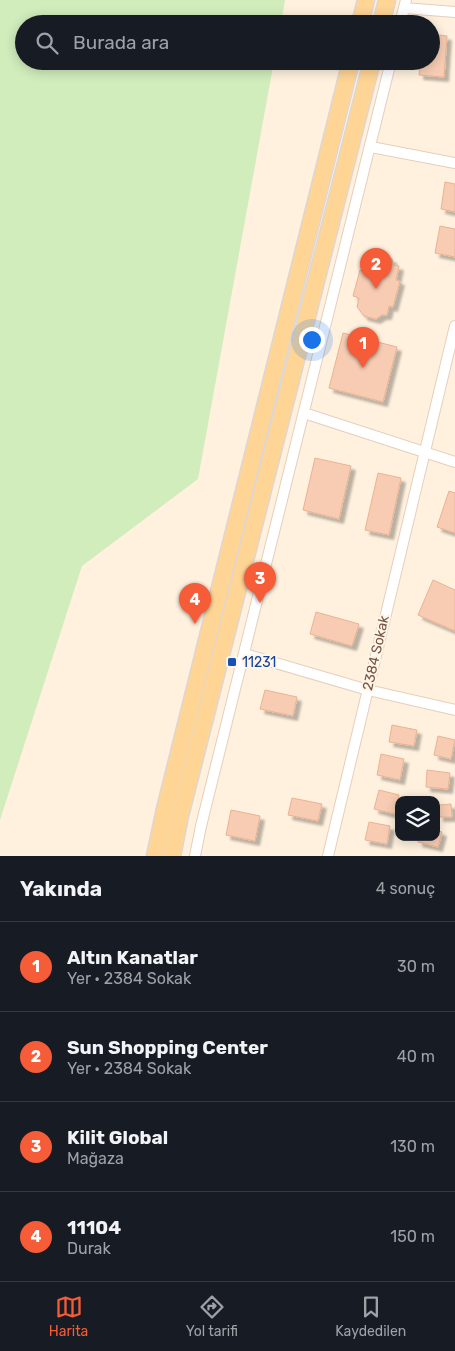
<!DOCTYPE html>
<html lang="tr">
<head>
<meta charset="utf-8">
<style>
	body { margin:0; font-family:Rubik,sans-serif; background:#242831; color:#f1f3f6 }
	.controls { position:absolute; right:15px; bottom:15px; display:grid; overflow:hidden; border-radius:10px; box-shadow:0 2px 12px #0003 }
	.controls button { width:45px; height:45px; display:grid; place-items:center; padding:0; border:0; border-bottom:1px solid #363941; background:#171b24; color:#f1f3f6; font:25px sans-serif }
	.you { position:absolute; left:311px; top:339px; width:18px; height:18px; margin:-12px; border:4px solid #fff; border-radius:50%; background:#1a73e8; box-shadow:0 0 0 8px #1a73e833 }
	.badge { display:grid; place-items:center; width:32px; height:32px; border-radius:50%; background:#f55c37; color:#fff; font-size:16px; font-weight:700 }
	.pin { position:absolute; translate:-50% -41px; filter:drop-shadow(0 1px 2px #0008) }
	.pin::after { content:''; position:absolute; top:26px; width:18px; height:15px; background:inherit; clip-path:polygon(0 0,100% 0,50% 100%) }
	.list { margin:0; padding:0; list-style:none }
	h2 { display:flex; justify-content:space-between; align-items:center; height:65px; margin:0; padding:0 20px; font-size:21px }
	h2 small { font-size:16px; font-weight:400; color:#9ea1a6 }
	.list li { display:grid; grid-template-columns:32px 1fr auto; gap:15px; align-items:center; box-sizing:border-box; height:90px; padding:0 20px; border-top:1px solid #363941 }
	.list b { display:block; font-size:19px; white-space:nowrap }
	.list p { margin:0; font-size:16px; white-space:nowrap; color:#9ea1a6 }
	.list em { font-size:16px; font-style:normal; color:#9ea1a6 }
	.icon { flex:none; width:28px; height:28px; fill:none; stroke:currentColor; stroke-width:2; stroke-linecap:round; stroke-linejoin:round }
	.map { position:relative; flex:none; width:455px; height:856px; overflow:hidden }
	.search { position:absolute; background:#171b24; box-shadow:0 2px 12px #0003; left:15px; right:15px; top:15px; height:55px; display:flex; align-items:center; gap:12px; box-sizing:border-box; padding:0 18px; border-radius:28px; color:#9ea1a6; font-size:19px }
	.sheet { height:425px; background:#171b24 }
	nav { display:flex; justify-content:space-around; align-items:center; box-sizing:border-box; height:70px; border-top:1px solid #363941; background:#171b24; font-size:14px; color:#9ea1a6 }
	nav a { display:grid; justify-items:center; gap:2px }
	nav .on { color:#f55c37 }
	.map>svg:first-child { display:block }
	.green { fill:#d1edbc }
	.building { fill:#f7ccb3; stroke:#ebb292; filter:url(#shadow) }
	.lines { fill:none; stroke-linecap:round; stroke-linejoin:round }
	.street-casing { stroke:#e5cebd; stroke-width:12 }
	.primary-casing { stroke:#ded6d2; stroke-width:19 }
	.street { stroke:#fff; stroke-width:10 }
	.primary { stroke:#ffd595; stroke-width:16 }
	.transit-dot { fill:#1a4fb4; stroke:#fff5e7; stroke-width:2 }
	.labels { text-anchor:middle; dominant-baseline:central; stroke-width:4; stroke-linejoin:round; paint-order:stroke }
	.street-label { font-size:14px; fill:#754; stroke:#fff5e7 }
	.transit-label { font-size:14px; fill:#164399; stroke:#fff5e7; text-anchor:start }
</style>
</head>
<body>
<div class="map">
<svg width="455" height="856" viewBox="0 0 455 856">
	<defs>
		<filter id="shadow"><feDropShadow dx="4.5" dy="4.5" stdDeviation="1" flood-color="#0004"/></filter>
	</defs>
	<rect width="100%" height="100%" fill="#fff1de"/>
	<path class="green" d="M 0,0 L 285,0 L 281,24 L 24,24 L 24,61 L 274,61 L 198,479 L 82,566 L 0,820 Z"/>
	<g class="building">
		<path d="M 431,34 L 447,36 L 444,77 L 419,75 L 420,61 L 431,61 Z"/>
		<path d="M 445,182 L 455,184 L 455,212 L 441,209 Z"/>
		<path d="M 440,226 L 455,229 L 455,257 L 435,253 Z"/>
		<path d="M 380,256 L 392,259 L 393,265 L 399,266 L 396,280 L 400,281 L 393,307 L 389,306 L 387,315 L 382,315 L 376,319 L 364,316 L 357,307 L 359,298 L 353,296 L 360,270 L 366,272 L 369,259 L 375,260 Z"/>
		<path d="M 343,333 L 397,347 L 383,402 L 329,388 Z"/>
		<path d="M 315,458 L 351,466 L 339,519 L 303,510 Z"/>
		<path d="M 378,473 L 401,478 L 389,535 L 365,530 Z"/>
		<path d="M 449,491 L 455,493 L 455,533 L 437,527 Z"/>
		<path d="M 433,580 L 455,590 L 455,631 L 418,615 Z"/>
		<path d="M 316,612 L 359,624 L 352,646 L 310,634 Z"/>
		<path d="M 265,690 L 297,697 L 293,716 L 260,709 Z"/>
		<path d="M 392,725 L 417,730 L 414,746 L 389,742 Z"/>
		<path d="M 438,736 L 455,740 L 451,759 L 434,755 Z"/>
		<path d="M 381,754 L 404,759 L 400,780 L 377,775 Z"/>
		<path d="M 427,770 L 450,773 L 448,789 L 426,787 Z"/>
		<path d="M 379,790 L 399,795 L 395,814 L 374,809 Z"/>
		<path d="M 292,798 L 322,804 L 318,821 L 288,815 Z"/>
		<path d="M 451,804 L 452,817 L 439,817 L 439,805 Z"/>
		<path d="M 231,810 L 260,816 L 255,841 L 226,835 Z"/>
		<path d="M 369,822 L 390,826 L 387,844 L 365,840 Z"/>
		<path d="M 436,830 L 442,832 L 438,847 L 418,842 L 419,837 L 436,837 Z"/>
	</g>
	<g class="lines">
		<defs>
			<g id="street">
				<path d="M 404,8 L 455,12"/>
				<path d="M 400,24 L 406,0"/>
				<path d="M 371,147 L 455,163"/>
				<path d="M 304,413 L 455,462"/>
				<path d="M 245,654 L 368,690 L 455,710"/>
				<path d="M 195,856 L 201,826 L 391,61"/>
				<path d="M 328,856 L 455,326"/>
			</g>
			<g id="primary">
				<path d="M 360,24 L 366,0"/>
				<path d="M 381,24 L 387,0"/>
				<path d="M 155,856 L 165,809 L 351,61"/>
				<path d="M 172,856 L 180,816 L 372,61"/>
			</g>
		</defs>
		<use href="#street" class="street-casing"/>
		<use href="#primary" class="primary-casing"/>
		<use href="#street" class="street"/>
		<use href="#primary" class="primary"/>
	</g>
	<rect class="transit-dot" x="227" y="657" width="10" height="10" rx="2.5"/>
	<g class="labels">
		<g class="street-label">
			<text transform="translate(376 653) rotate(-77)">2384 Sokak</text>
		</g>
		<g class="transit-label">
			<text x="242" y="662">11231</text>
		</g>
	</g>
</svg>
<div class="controls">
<button><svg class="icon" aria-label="layers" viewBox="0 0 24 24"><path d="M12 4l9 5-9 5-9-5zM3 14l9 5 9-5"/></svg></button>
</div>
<div class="you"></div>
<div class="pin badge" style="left:363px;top:368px">1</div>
<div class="pin badge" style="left:376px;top:289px">2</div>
<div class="pin badge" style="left:260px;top:603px">3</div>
<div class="pin badge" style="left:195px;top:624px">4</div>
<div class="search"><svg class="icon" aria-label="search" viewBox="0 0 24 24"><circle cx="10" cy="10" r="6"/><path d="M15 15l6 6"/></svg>Burada ara</div>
</div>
<section class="sheet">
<h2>Yakında<small>4 sonuç</small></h2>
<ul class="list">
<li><span class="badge">1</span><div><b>Altın Kanatlar</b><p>Yer · 2384 Sokak</p></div><em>30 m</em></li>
<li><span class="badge">2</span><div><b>Sun Shopping Center</b><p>Yer · 2384 Sokak</p></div><em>40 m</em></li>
<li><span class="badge">3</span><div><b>Kilit Global</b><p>Mağaza</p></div><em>130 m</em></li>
<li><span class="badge">4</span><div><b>11104</b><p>Durak</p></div><em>150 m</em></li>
</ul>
</section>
<nav>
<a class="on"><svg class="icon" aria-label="map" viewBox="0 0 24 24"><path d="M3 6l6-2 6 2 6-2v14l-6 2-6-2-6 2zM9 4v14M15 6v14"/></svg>Harita</a>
<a><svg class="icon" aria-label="directions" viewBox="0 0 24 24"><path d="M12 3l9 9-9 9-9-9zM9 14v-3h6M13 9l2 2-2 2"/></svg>Yol tarifi</a>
<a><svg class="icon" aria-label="saved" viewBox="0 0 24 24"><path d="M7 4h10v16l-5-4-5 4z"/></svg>Kaydedilen</a>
</nav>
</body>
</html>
